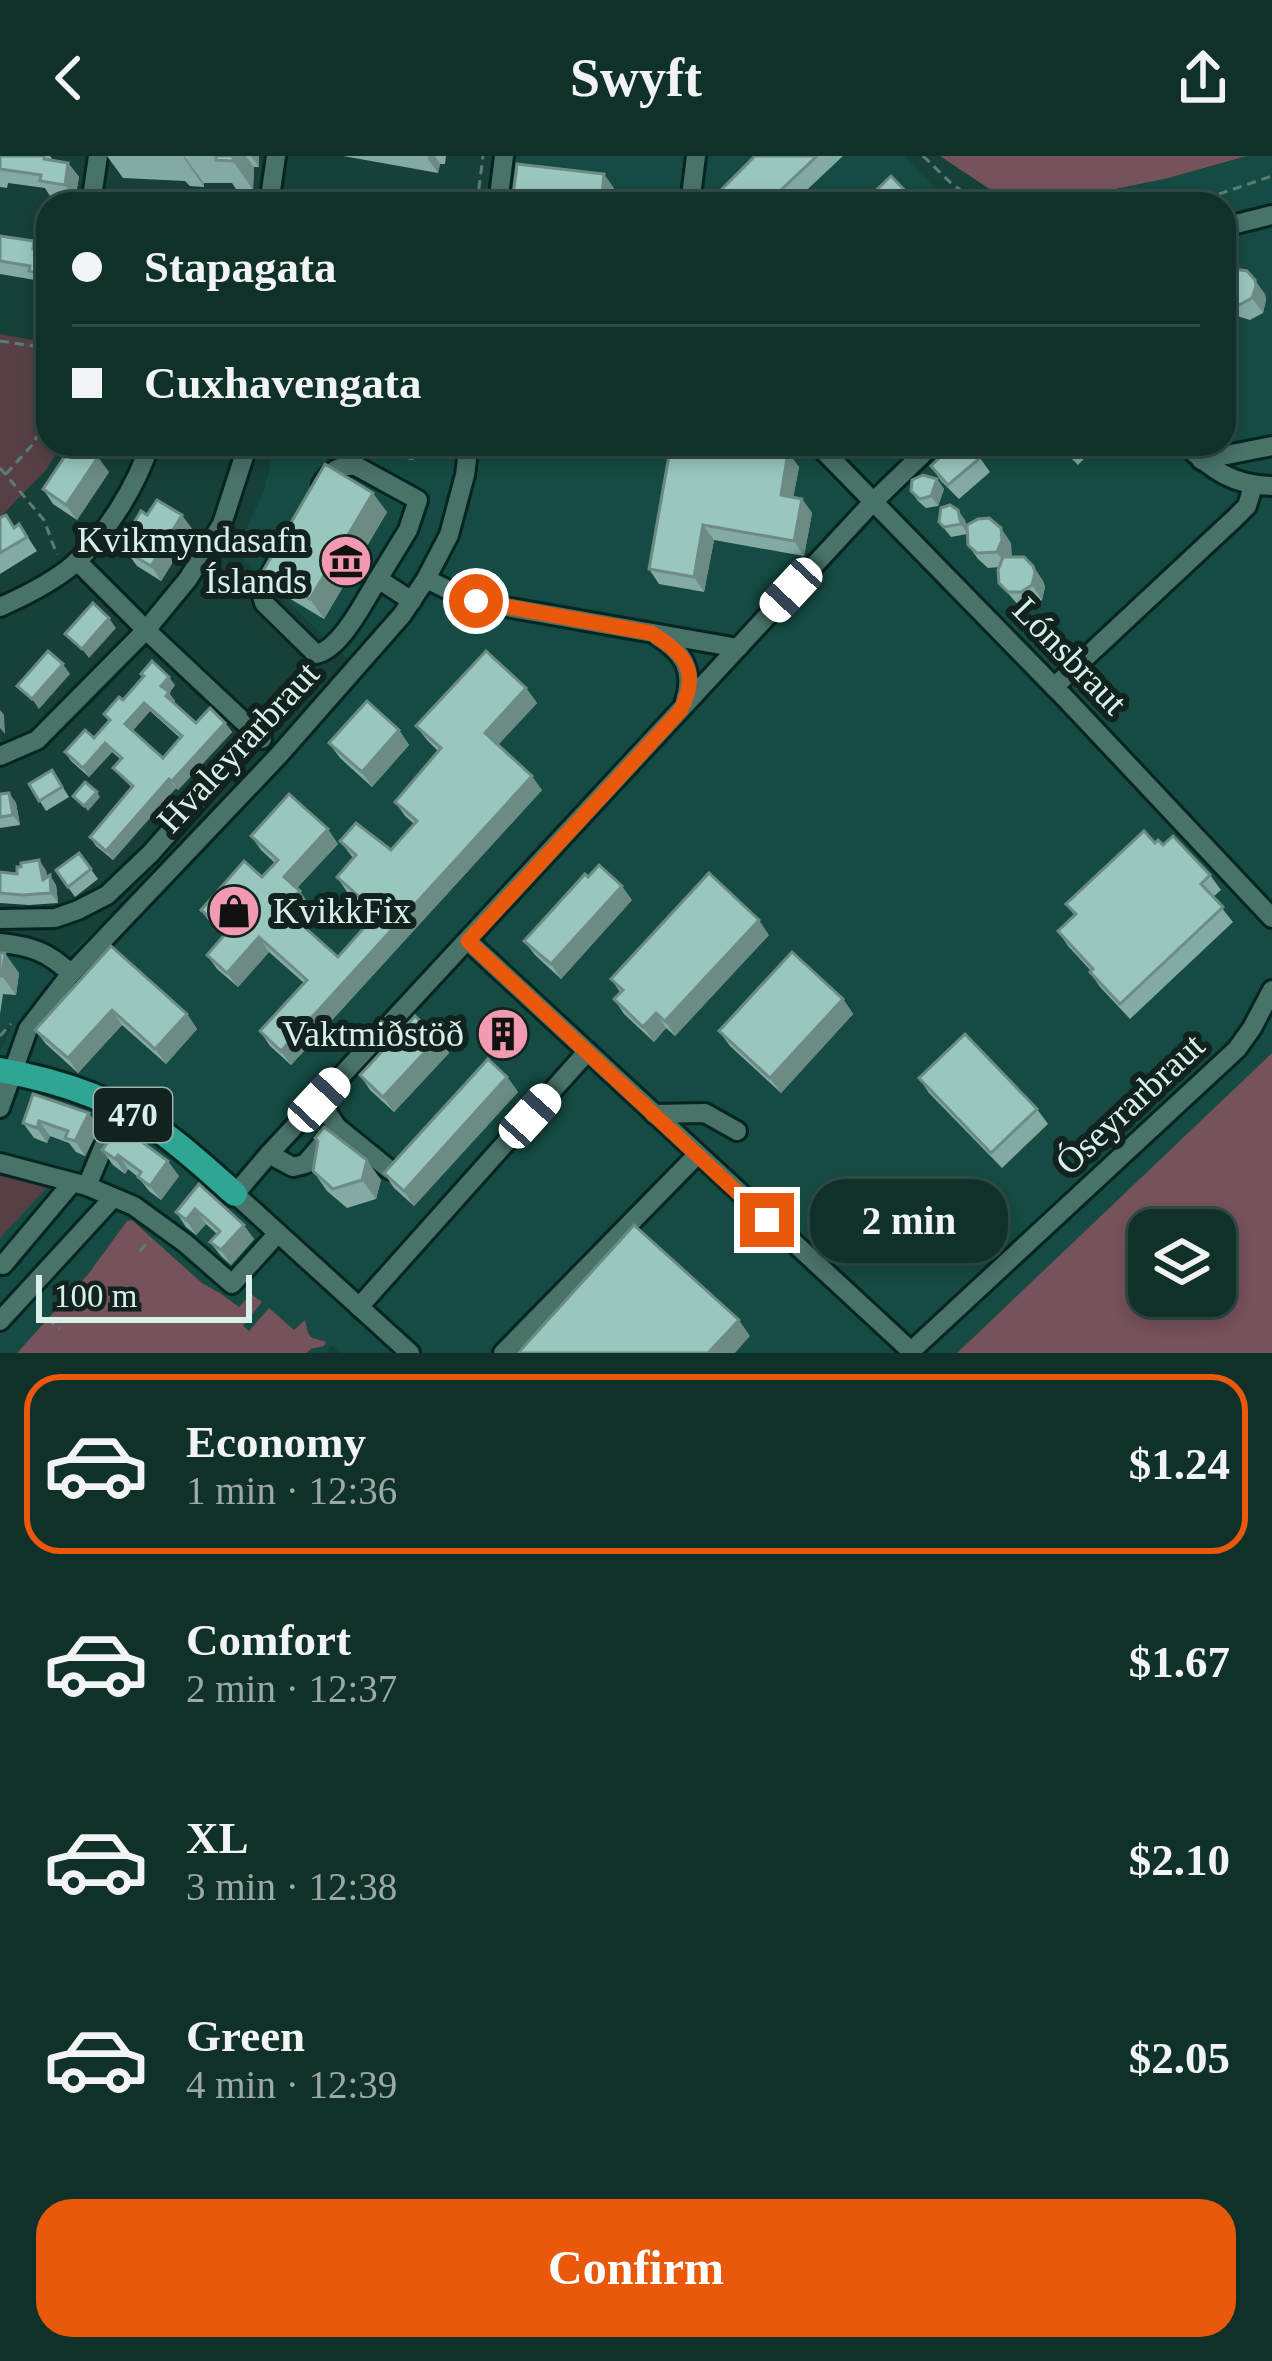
<!DOCTYPE html>
<meta charset="utf-8">
<style>
body{margin:0;font-family:"Times New Roman",serif;background:#193832;color:#f1f3f6;height:100vh;display:flex;flex-direction:column;font-size:45px;white-space:nowrap}
*{box-sizing:border-box;margin:0}
p{font-size:39px;color:#9ca9a8}
.icon{flex:none;width:66px;height:66px;fill:none;stroke:currentColor;stroke-width:2;stroke-linecap:round;stroke-linejoin:round}
.map{position:relative;height:1197px;overflow:hidden}
.sheet{display:flex;flex-direction:column;background:#10302a;flex:1}
.sheet>*{flex:none}
.guide{position:absolute;left:36px;top:36px;width:1200px;height:264px;border-radius:36px;box-shadow:0 6px 18px #0003,0 0 0 3px #304b47;display:grid;align-content:center;height:264px;padding:0 36px;background:#10302a}
.controls{position:absolute;left:1128px;top:1053px;display:grid;gap:24px}
.controls a{display:grid;place-items:center;width:108px;height:108px;border-radius:24px;background:#10302a;box-shadow:0 6px 18px #0003,0 0 0 3px #304b47;font-size:60px}
.scale{position:absolute;left:36px;bottom:30px;width:216px;box-sizing:border-box;padding-left:12px;border:6px solid #d9efe9;border-top:0;font-size:33px;line-height:42px;white-space:nowrap;color:#d9efe9;-webkit-text-stroke:9px #12231f;paint-order:stroke}
.end{position:absolute;width:54px;height:54px;margin:-27px;border:15px solid #ea580c;background:#fff;box-shadow:0 0 0 6px #fff}
.from{border-radius:50%}
.bubble{position:absolute;height:84px;border-radius:36px;background:#10302a;box-shadow:0 6px 18px #0003,0 0 0 3px #304b47;font-size:39px;font-weight:700;line-height:84px;text-align:center}
.car{position:absolute;width:36px;height:72px;margin:-36px -18px;border-radius:15px;box-shadow:0 0 9px 3px #0007;background:linear-gradient(#fff 24%,#345 0 40%,#fff 0 76%,#345 0 86%,#fff 0)}
.guide b{display:flex;align-items:center;gap:42px;height:114px;font-size:45px}
.guide b+b{border-top:3px solid #304b47}
.guide i{width:30px;height:30px;background:#f1f3f6}
ul{padding:21px 0 0;list-style:none}
li{display:flex;align-items:center;gap:36px;height:180px;margin:0 24px 18px;padding:0 12px;border:6px solid transparent;border-radius:36px}
li div{flex:1}
li b{display:block;font-size:45px}
li em{font-style:normal;font-weight:700}
li.current{border-color:#ea580c}
li>.icon{width:108px;height:108px;stroke-width:1.5}
.button{display:flex;gap:24px;margin-top:auto;padding:24px 36px}
.button a{flex:1;height:138px;border-radius:36px;background:#ea580c;color:#fff;font-size:48px;font-weight:700;line-height:138px;text-align:center}
header{display:flex;justify-content:space-between;align-items:center;height:156px;padding:0 36px;background:#10302a;font-size:54px;font-weight:700}
.map>svg:first-child{display:block}
.built{fill:#154b42}
.green{fill:#564046}
.water{fill:#76525b;fill-rule:evenodd}
.lines{fill:none;stroke-linecap:round;stroke-linejoin:round}
.minor-casing{stroke:#052520;stroke-width:24}
.major-casing{stroke:#052520;stroke-width:30}
.path{stroke:#5a7d76;stroke-width:3;stroke-dasharray:9 6;stroke-linecap:butt}
.minor{stroke:#497269;stroke-width:18}
.major{stroke:#2fa693;stroke-width:24}
.wall{fill:#84aba3;fill-rule:evenodd}
.shaded-wall{fill:#6c8b84}
.building{fill:#9ac7bd;stroke:#6c8b84;stroke-width:3;fill-rule:evenodd}
.route{stroke:#ea580c;stroke-width:15}
.labels{text-anchor:middle;dominant-baseline:central;stroke-width:12;stroke-linejoin:round;paint-order:stroke}
.shield{fill:#12231f;stroke:#9db2ac;stroke-width:3}
.shield-label{font-size:33px;font-weight:bold;fill:#d9efe9}
.poi-label{font-size:36px;fill:#d9efe9;stroke:#12231f;text-anchor:end}
.street-label{font-size:36px;fill:#d9efe9;stroke:#12231f}
</style>
<header><svg class="icon" aria-label="back" viewBox="0 0 24 24"><path d="M15 5l-7 7 7 7"/></svg>Swyft<svg class="icon" aria-label="share" viewBox="0 0 24 24"><path d="M12 15V3M7 8l5-5 5 5M5 13v7h14v-7"/></svg></header>
<div class="map">
<svg width="1272" height="1197" viewBox="0 0 1272 1197">
<rect width="100%" height="100%" fill="#164038"/>
<g class="built">
<path d="M500,0H904L951,48H492Z"/>
<path d="M1247,0H1272V897L957,1197H341L332,1189L326,1197H307L311,1193L323,1190L322,1184L313,1185L309,1181L304,1165L295,1175L249,1176L243,1170L262,1146L239,1152L220,1137L202,1127L137,1067L127,1066L89,1117L17,1197H0V895L14,865L0,879V784L69,798L175,701L352,507L235,396L264,335L275,288H1224V48H1095L1093,39L1212,11Z"/>
</g>
<g class="green">
<path d="M0,178L48,187V288H62L46,314L0,361Z"/>
<path d="M0,1012L49,1029L0,1082Z"/>
</g>
<g class="water">
<path d="M940,0H1247L1168,22L1045,48L1020,44L994,36Z"/>
<path d="M1272,897V1197H957ZM1215,1074V1140H1149V1074Z"/>
<path d="M132,1064L202,1127L220,1137L239,1151L251,1138L262,1146L243,1170L249,1175L269,1152L294,1174L305,1164C310,1186 308,1179 326,1186L324,1190L311,1193L307,1197H17L89,1117L127,1065Z"/>
</g>
<g class="lines">
<g class="minor-casing">
<g id="minor">
<path d="M91,48L98,0"/>
<path d="M269,48L276,0"/>
<path d="M498,48L504,0"/>
<path d="M690,48L696,0"/>
<path d="M1224,71L1272,59"/>
<path d="M817,288L1067,544L1272,762"/>
<path d="M1185,288C1211,314 1235,330 1272,330"/>
<path d="M1201,304L1272,290"/>
<path d="M322,328C330,315 340,308 356,310L418,344L408,374L378,423L412,445"/>
<path d="M278,404L261,436L264,447L316,498C341,493 365,444 378,423"/>
<path d="M77,405L146,474L262,583"/>
<path d="M426,423L459,439L489,448L738,492"/>
<path d="M0,451C25,440 53,426 74,408C106,379 137,329 150,288"/>
<path d="M657,480C683,496 695,514 685,545"/>
<path d="M1054,531L1235,362L1247,350L1253,330"/>
<path d="M0,600L37,584L146,474L188,423L222,368L248,288"/>
<path d="M0,763L55,762L78,754L107,739L150,698L257,578"/>
<path d="M468,785L911,1195"/>
<path d="M0,787C31,790 49,796 71,818"/>
<path d="M0,952L28,873L69,820L279,599L402,459L426,423L449,379L465,319L469,288"/>
<path d="M654,958L705,957L737,975"/>
<path d="M337,971L390,1014"/>
<path d="M269,998L293,1011L305,1008L337,971L319,944"/>
<path d="M0,1007L87,1030L134,1050L185,1087L232,1128L278,1077"/>
<path d="M87,1030L105,987"/>
<path d="M3,1109L72,1027"/>
<path d="M359,1151L587,896"/>
<path d="M0,1165L113,1042"/>
<path d="M410,1197L235,1038L269,998L872,347L933,288"/>
<path d="M503,1197L697,999"/>
<path d="M909,1197L1237,893L1252,872L1272,834"/>
</g>
</g>
<g class="major-casing">
<path id="major" d="M0,914C56,924 117,944 164,978C189,996 212,1018 235,1038"/>
</g>
<g class="path">
<path d="M923,0L952,28L980,48"/>
<path d="M477,48L483,0"/>
<path d="M1175,48L1222,37L1272,20"/>
<path d="M0,185L48,192"/>
<path d="M0,312L44,364L57,399"/>
<path d="M6,318L34,287L48,255"/>
<path d="M0,880L11,868"/>
<path d="M140,1095L151,1083"/>
<path d="M47,1163L60,1173"/>
</g>
<use href="#minor" class="minor"/>
<use href="#major" class="major"/>
</g>
<g class="wall">
<path d="M0,0H50L53,4L68,7L79,21L75,43L50,40L45,32L8,27L7,32L0,31Z"/>
<path d="M107,0H259V11H254L253,34L236,33L232,27H204V31L190,30L185,25L123,22Z"/>
<path d="M343,0H446L445,8H440L438,17Z"/>
<path d="M755,0H843L792,48H710Z"/>
<path d="M0,80L48,96V132L40,130L35,124L0,118Z"/>
<path d="M1265,138L1266,144L1263,157L1250,164L1237,160L1224,141Z"/>
<path d="M178,288H217L215,303L186,299Z"/>
<path d="M385,288H416L413,304L394,301Z"/>
<path d="M1057,288H1098L1078,309Z"/>
<path d="M785,294L799,311L793,341L802,343L812,357L804,400L714,384L704,436L659,428L649,413Z"/>
<path d="M980,302L990,316L959,343L941,325L931,310Z"/>
<path d="M109,316L77,364L53,348L43,333Z"/>
<path d="M937,323L944,333L938,350L926,352L918,345L911,335Z"/>
<path d="M387,356L324,463L277,435L263,415Z"/>
<path d="M147,359L193,374L161,425L137,410L126,395L133,384L128,377Z"/>
<path d="M0,362L14,371L19,368L37,395L0,418Z"/>
<path d="M965,364L967,374L1011,387V401L1033,410L1043,425L1045,431L1042,444L1032,451L1019,450L999,427V411L988,412L978,403L968,389L967,378L951,381L939,366Z"/>
<path d="M175,529L169,537L175,545L174,547L196,567H225L232,576L178,634L176,632L113,704L96,690L90,681L132,632L113,612L120,603L112,596L89,621L71,605L65,596L94,582L109,565L104,558L123,544ZM150,555L180,582L163,602L132,575Z"/>
<path d="M526,532L537,547L498,589L542,634L291,909L270,890L260,875L304,827L269,796L238,831L217,813L207,799L224,780L211,768L201,754L262,721L275,707L261,694L251,680L338,688L297,732L310,750L297,764L338,801L370,765L366,760L369,756L347,736L337,721L353,702L340,685L391,694L414,668L405,660L395,646L438,595L427,584L416,570Z"/>
<path d="M399,574L409,589L372,631L340,602L329,587Z"/>
<path d="M52,614L69,641L46,655L29,628Z"/>
<path d="M9,637L16,647L20,669L0,672V638Z"/>
<path d="M1155,687L1163,689L1210,719L1221,734L1213,741L1233,766L1130,863L1100,831L1090,816L1091,815L1068,790L1058,775L1075,760L1066,748Z"/>
<path d="M79,697L98,723L75,741L56,714Z"/>
<path d="M46,714L47,721L56,729L58,747L29,749L0,747V716L17,718Z"/>
<path d="M632,744L561,823L535,799L524,785Z"/>
<path d="M769,779L675,880L666,872L654,886L624,858L614,843L620,836L611,823Z"/>
<path d="M111,790L187,858L197,873L166,908L122,869L78,917L46,888L35,874Z"/>
<path d="M0,797L19,817L16,839L3,838L0,858Z"/>
<path d="M843,843L853,858L781,937L730,890L719,875Z"/>
<path d="M438,882L449,897L394,956L370,934L360,919Z"/>
<path d="M507,921L518,936L414,1050L394,1032L384,1017Z"/>
<path d="M919,922L1037,953L1048,968L1002,1012L929,937Z"/>
<path d="M33,938L99,972L85,1000L76,996L69,987L50,980L47,987L34,982L23,967Z"/>
<path d="M315,982L381,1024L376,1043L347,1052L327,1035L313,1015L318,986Z"/>
<path d="M102,994L179,1020L161,1044L149,1035L138,1021L128,1013L125,1018L113,1009Z"/>
<path d="M199,1028L254,1083L231,1109L221,1100L210,1086L217,1078L206,1068L196,1079L186,1071L176,1056Z"/>
</g>
<g class="shaded-wall">
<path d="M184,0L204,27V31L184,2Z"/>
<path d="M233,0H246L254,11L253,34L233,5Z"/>
<path d="M251,0H259V11Z"/>
<path d="M428,0H435L440,8L438,17L428,3Z"/>
<path d="M68,7L79,21L75,43L65,29Z"/>
<path d="M604,18L614,32L613,48H601Z"/>
<path d="M1255,124L1265,138L1266,144L1263,157L1252,142Z"/>
<path d="M204,288H217L215,303Z"/>
<path d="M402,288H416L413,304Z"/>
<path d="M774,288H781L785,294L783,308L773,293Z"/>
<path d="M788,296L799,311L791,354L781,339Z"/>
<path d="M98,301L109,316L77,364L66,349Z"/>
<path d="M937,323L944,333L938,350L931,340Z"/>
<path d="M373,337L387,356L324,463L310,443Z"/>
<path d="M802,343L812,357L804,400L794,385Z"/>
<path d="M958,354L965,364L968,378L961,368Z"/>
<path d="M182,359L193,374L161,425L151,410Z"/>
<path d="M703,369L714,384L704,436L694,421Z"/>
<path d="M1001,372L1011,387L1012,399L1007,411L997,396Z"/>
<path d="M1033,410L1043,425L1045,431L1042,444L1032,429Z"/>
<path d="M109,462L116,472L89,502L82,493Z"/>
<path d="M63,508L70,518L39,553L32,543Z"/>
<path d="M169,521L175,529L169,537L175,545L172,549L161,530Z"/>
<path d="M526,532L537,547L496,591L485,577Z"/>
<path d="M144,547L150,555L131,577L125,568Z"/>
<path d="M0,554L4,559L5,578L0,572Z"/>
<path d="M225,567L232,576L178,634L172,625Z"/>
<path d="M399,574L409,589L372,631L362,616Z"/>
<path d="M105,587L112,596L89,621L83,612Z"/>
<path d="M532,620L542,634L291,909L281,895Z"/>
<path d="M169,623L176,632L113,704L106,695Z"/>
<path d="M97,636L100,641L88,655L84,650Z"/>
<path d="M9,637L16,647L20,669L13,659Z"/>
<path d="M328,673L338,688L294,735L284,721Z"/>
<path d="M39,704L46,714L50,734L43,724Z"/>
<path d="M50,719L56,729L58,747L51,737Z"/>
<path d="M622,730L632,744L561,823L551,808Z"/>
<path d="M300,735L310,750L295,767L284,753Z"/>
<path d="M759,764L769,779L675,880L665,865Z"/>
<path d="M259,781L269,796L238,831L227,817Z"/>
<path d="M5,797L19,817L16,839L2,820Z"/>
<path d="M843,843L853,858L781,937L770,922Z"/>
<path d="M112,854L122,869L78,917L68,902Z"/>
<path d="M656,857L666,872L654,886L643,871Z"/>
<path d="M187,858L197,873L166,908L155,893Z"/>
<path d="M511,875L514,880L506,889L502,884Z"/>
<path d="M438,882L449,897L394,956L383,941Z"/>
<path d="M507,921L518,936L414,1050L404,1035Z"/>
<path d="M89,957L99,972L85,1000L75,985Z"/>
<path d="M39,965L50,980L47,987L37,972Z"/>
<path d="M118,999L128,1013L125,1018L115,1003Z"/>
<path d="M367,1004L381,1024L376,1043L362,1024Z"/>
<path d="M168,1005L179,1020L161,1044L150,1030Z"/>
<path d="M195,1053L206,1068L196,1079L186,1064Z"/>
<path d="M244,1069L254,1083L231,1109L221,1094Z"/>
<path d="M739,1164L750,1180L735,1197H708Z"/>
</g>
<g class="building">
<path d="M0,0H44V3L68,7L65,29L40,25L41,19L0,13Z"/>
<path d="M216,0H233V5L216,4Z"/>
<path d="M755,0H817L766,48H710L711,44Z"/>
<path d="M517,8L604,18L601,48H512Z"/>
<path d="M891,20L918,48H862Z"/>
<path d="M292,43L317,48H291Z"/>
<path d="M0,80L34,85L33,93L48,96V118L29,115L30,110L0,105Z"/>
<path d="M1234,113L1247,115L1255,124L1256,130L1252,142L1239,149L1227,145L1224,141V121Z"/>
<path d="M73,288H79L98,301L66,349L43,333Z"/>
<path d="M671,288H774L773,293L788,296L781,339L802,343L794,385L703,369L694,421L649,413Z"/>
<path d="M954,288H967L980,302L948,329L931,310Z"/>
<path d="M325,308L373,337L310,443L263,415Z"/>
<path d="M923,319L937,323L931,340L920,343L911,335L912,324Z"/>
<path d="M157,344L182,359L151,410L126,395L135,381L128,377L141,355L147,359Z"/>
<path d="M950,349L958,354L961,368L944,371L939,366L941,352Z"/>
<path d="M6,359L14,372L19,368L27,381L0,397V362Z"/>
<path d="M989,362L1001,372L1002,384L997,396L977,397L968,389L967,369L978,363Z"/>
<path d="M1003,401H1024L1033,410L1035,416L1032,429L1021,436H1008L999,427L998,414Z"/>
<path d="M93,447L109,462L82,493L65,478Z"/>
<path d="M48,495L63,508L32,543L17,530Z"/>
<path d="M486,495L526,532L485,577L532,620L281,895L260,875L307,824L259,781L227,817L207,799L227,776L201,754L244,705L262,721L278,704L251,680L289,638L328,673L284,721L300,735L284,753L338,801L371,764L366,760L372,752L337,721L356,699L340,685L356,667L391,694L417,665L395,646L441,592L416,570Z"/>
<path d="M152,505L169,521L161,530L169,536L166,540L196,567L210,552L225,567L172,625L169,623L106,695L90,681L133,630L113,612L122,602L105,587L83,612L65,596L85,574L94,582L110,564L104,558L119,541L123,544L144,520L141,518ZM144,547L182,580L163,602L125,568Z"/>
<path d="M367,545L399,574L362,616L329,587Z"/>
<path d="M52,614L62,631L39,645L29,628Z"/>
<path d="M85,626L97,636L84,650L73,640Z"/>
<path d="M9,637L13,659L0,661V638Z"/>
<path d="M1144,675L1155,687L1158,684L1163,689L1173,680L1210,719L1201,728L1223,751L1120,848L1090,816L1093,813L1058,775L1076,758L1066,748Z"/>
<path d="M79,697L91,713L68,731L56,714Z"/>
<path d="M39,704L43,724L50,719L51,737L22,739L0,737V716L17,718V711H21V707Z"/>
<path d="M599,709L622,730L551,808L524,785L585,718L588,721Z"/>
<path d="M709,717L759,764L665,865L656,857L643,871L614,843L623,834L611,823Z"/>
<path d="M111,790L187,858L155,893L112,854L68,902L35,874Z"/>
<path d="M792,796L843,843L770,922L719,875Z"/>
<path d="M0,797H5L2,820L0,819Z"/>
<path d="M415,860L438,882L383,941L360,919Z"/>
<path d="M497,862L511,875L502,884L488,872Z"/>
<path d="M965,878L1037,953L991,997L919,922Z"/>
<path d="M488,903L507,921L404,1035L384,1017Z"/>
<path d="M33,938L89,957L75,985L65,982L68,975L39,965L37,972L23,967Z"/>
<path d="M120,970L168,1005L150,1030L138,1021L141,1016L118,999L115,1003L102,994Z"/>
<path d="M324,971L367,1004L362,1024L333,1033L313,1015L318,985L315,982Z"/>
<path d="M199,1028L244,1069L221,1094L210,1086L220,1075L195,1053L186,1064L176,1056Z"/>
<path d="M634,1069L739,1164L708,1197H518Z"/>
</g>
<g class="lines">
<path class="route" d="M476,445L651,477C685,497 701,516 680,555L468,785L767,1064"/>
</g>
<defs>
<g id="museum-disc" transform="scale(2.7)"><circle r="9.5" fill="#f19ab2" stroke="#12231f"/><path d="M0-6L6-3V-2H-6V-3ZM-5-1h2V3h-2ZM-1-1h2V3h-2ZM3-1h2V3H3ZM-6 4H6V6H-6Z" fill="#111"/></g>
<g id="shop-disc" transform="scale(2.7)"><circle r="9.5" fill="#f19ab2" stroke="#12231f"/><path d="M-5-2.5h2.3a2.7 3.5 0 0 1 5.4 0H5L5.5 6h-11ZM-1.5-2.5h3a1.5 2.3 0 0 0-3 0Z" fill="#111"/></g>
<g id="building-disc" transform="scale(2.7)"><circle r="9.5" fill="#f19ab2" stroke="#12231f"/><path d="M-4-6H4V6H1V3H-1V6H-4ZM-2.5-4.3h1.7v1.8h-1.7ZM.8-4.3h1.7v1.8H.8ZM-2.5-1h1.7V.8h-1.7ZM.8-1h1.7V.8H.8Z" fill="#111"/></g>
</defs>
<g fill-rule="evenodd">
<use href="#museum-disc" x="346" y="405"/>
<use href="#shop-disc" x="234" y="755"/>
<use href="#building-disc" x="503" y="878"/>
</g>
<g class="labels">
<rect class="shield" x="94" y="932" width="78" height="54" rx="9"/>
<g class="shield-label">
<text x="133" y="959">470</text>
</g>
<g class="poi-label">
<text x="307" y="384">Kvikmyndasafn<tspan x="307" dy="41">Íslands</tspan></text>
<text x="273" y="755" text-anchor="start">KvikkFix</text>
<text x="464" y="878">Vaktmiðstöð</text>
</g>
<g class="street-label">
<text transform="translate(1070 500) rotate(46)">Lónsbraut</text>
<text transform="translate(238 591) rotate(-47)">Hvaleyrarbraut</text>
<text transform="translate(1130 948) rotate(-43)">Óseyrarbraut</text>
</g>
</g>
</svg>
<div class="controls">
<a><svg class="icon" aria-label="layers" viewBox="0 0 24 24"><path d="M12 4l9 5-9 5-9-5zM3 14l9 5 9-5"/></svg></a>
</div>
<div class="scale">100 m</div>
<i class="end from" style="left:476px;top:445px"></i>
<i class="end" style="left:767px;top:1064px"></i>
<div class="bubble" style="left:810px;top:1023px;width:198px">2 min</div>
<i class="car" style="left:791px;top:434px;rotate:223deg"></i>
<i class="car" style="left:319px;top:944px;rotate:43deg"></i>
<i class="car" style="left:530px;top:960px;rotate:42deg"></i>
<div class="guide">
<b><i class="from"></i>Stapagata</b>
<b><i></i>Cuxhavengata</b>
</div>
</div>
<section class="sheet">
<ul>
<li class="current"><svg class="icon" aria-label="car" viewBox="0 0 24 24"><path d="M5 17H2v-5l4-1 3-4h7l3 4 3 1v5h-3M9 17h6M6 11h13"/><circle cx="7" cy="17" r="2"/><circle cx="17" cy="17" r="2"/></svg><div><b>Economy</b><p>1 min · 12:36</p></div><em>$1.24</em></li>
<li><svg class="icon" aria-label="car" viewBox="0 0 24 24"><path d="M5 17H2v-5l4-1 3-4h7l3 4 3 1v5h-3M9 17h6M6 11h13"/><circle cx="7" cy="17" r="2"/><circle cx="17" cy="17" r="2"/></svg><div><b>Comfort</b><p>2 min · 12:37</p></div><em>$1.67</em></li>
<li><svg class="icon" aria-label="car" viewBox="0 0 24 24"><path d="M5 17H2v-5l4-1 3-4h7l3 4 3 1v5h-3M9 17h6M6 11h13"/><circle cx="7" cy="17" r="2"/><circle cx="17" cy="17" r="2"/></svg><div><b>XL</b><p>3 min · 12:38</p></div><em>$2.10</em></li>
<li><svg class="icon" aria-label="car" viewBox="0 0 24 24"><path d="M5 17H2v-5l4-1 3-4h7l3 4 3 1v5h-3M9 17h6M6 11h13"/><circle cx="7" cy="17" r="2"/><circle cx="17" cy="17" r="2"/></svg><div><b>Green</b><p>4 min · 12:39</p></div><em>$2.05</em></li>
</ul>
<div class="button"><a>Confirm</a></div>
</section>
